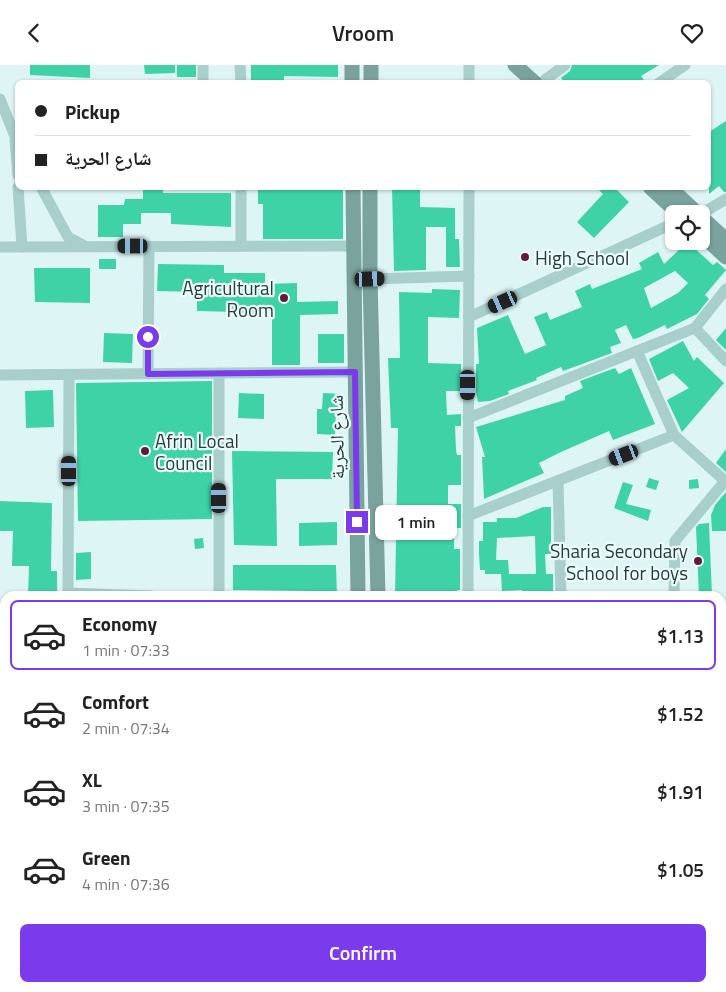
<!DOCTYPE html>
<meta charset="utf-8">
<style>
body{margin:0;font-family:"Titillium Web","Noto Naskh Arabic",sans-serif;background:#f2f2f2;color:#222;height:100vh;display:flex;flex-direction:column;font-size:19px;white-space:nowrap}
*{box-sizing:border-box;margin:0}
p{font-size:16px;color:#767676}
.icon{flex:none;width:28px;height:28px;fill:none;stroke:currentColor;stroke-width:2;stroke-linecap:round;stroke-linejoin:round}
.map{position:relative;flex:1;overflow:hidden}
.drawer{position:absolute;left:0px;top:526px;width:726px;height:401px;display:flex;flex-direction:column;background:#fff;border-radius:15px 15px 0 0;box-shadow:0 1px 4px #0004}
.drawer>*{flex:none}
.hud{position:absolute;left:15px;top:15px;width:696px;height:110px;border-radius:8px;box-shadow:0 1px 4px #0004;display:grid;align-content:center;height:110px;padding:0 20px;background:#fff}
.tools{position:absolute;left:665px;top:140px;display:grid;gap:10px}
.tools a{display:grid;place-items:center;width:45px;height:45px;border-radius:8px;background:#fff;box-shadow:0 1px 4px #0004;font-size:25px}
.end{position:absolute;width:22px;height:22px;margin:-11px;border:6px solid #7c3aed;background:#fff;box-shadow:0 0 0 2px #fff}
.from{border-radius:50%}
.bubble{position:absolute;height:35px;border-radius:8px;background:#fff;box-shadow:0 1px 4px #0004;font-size:16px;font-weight:600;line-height:35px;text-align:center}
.car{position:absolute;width:15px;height:30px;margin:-15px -8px;border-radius:6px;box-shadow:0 0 4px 1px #0007;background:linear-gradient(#222 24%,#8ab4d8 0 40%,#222 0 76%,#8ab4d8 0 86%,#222 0)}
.hud b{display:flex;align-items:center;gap:18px;height:48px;font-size:19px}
.hud b+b{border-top:1px solid #e0e0e0}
.hud i{width:12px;height:12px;background:#222}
ul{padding:9px 0 0;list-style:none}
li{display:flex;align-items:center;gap:15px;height:70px;margin:0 10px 8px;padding:0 10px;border:2px solid transparent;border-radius:8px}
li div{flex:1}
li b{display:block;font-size:19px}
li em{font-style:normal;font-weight:600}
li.on{border-color:#7c3aed}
li>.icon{width:45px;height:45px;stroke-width:1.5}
.action{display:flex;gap:10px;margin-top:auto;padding:10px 20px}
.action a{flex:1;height:58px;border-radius:8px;background:#7c3aed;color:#fff;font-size:20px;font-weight:600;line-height:58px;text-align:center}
header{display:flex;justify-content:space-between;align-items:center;height:65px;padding:0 20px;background:#fff;font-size:22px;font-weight:600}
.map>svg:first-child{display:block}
.green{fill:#9ca4c6}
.building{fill:#3fd2a7;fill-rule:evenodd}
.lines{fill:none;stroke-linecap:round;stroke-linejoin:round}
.street{stroke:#a8cfcc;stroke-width:11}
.secondary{stroke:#79a39c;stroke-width:15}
.route{stroke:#7c3aed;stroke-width:6}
.poi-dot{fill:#62193b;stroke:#ebfcfc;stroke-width:2}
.labels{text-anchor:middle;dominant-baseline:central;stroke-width:4.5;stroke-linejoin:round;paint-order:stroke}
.poi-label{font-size:19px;fill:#293b37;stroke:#ebfcfc;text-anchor:start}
.street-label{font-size:19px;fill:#293b37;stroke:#ebfcfc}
</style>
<header><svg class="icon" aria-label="back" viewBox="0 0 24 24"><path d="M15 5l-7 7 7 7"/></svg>Vroom<svg class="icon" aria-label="heart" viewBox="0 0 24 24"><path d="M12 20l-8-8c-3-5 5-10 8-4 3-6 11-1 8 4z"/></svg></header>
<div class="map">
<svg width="726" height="927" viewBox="0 0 726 927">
<rect width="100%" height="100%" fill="#def5f5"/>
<rect class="green" x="721" y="780" width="5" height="72"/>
<g class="building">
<path d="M30,0H90V13L30,10Z"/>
<path d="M144,0H175V8L145,9Z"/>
<rect x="177" y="0" width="19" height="12"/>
<path d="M251,0H338V12L284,11V18H251Z"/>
<path d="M572,0H659L641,11L646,18H565L561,13L570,6Z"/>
<path d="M726,56V127H724L719,121L709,129V67Z"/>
<path d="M143,122H163V128H231V162L171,159V148H141V159H123V172H98V140H124L125,134H143Z"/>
<path d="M258,122H343V174H263V139H258Z"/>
<path d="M392,122H420V142L455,143V174H459L460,202H446V162H426V205L394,206Z"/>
<path d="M596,122H614L629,137L594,173L577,157L603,129Z"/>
<path d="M693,182L713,200L717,197L726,205L705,230L709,234L697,249L667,264L665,260L638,273L633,274L626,260L615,265L621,278L610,282L612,288L563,306L561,302L536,313L537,315L508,326L509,329L490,336L478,337L476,326V299H479L477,263L508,250L525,289L546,280L534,252L547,247L550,255L582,242L575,226L590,219L592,224L642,204L639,198L658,187L664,199L680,184ZM675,206L688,218L678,228L651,243L644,223Z"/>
<rect x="99" y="194" width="17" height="10"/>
<path d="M158,199L224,200V208H265V219L297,218V237L338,236V249L300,250V300H272V251H237L236,247L197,246V227L157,226Z"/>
<path d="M34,203H90V238L35,237Z"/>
<path d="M432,224L460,225L459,253L428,252V298L461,299V326H446L447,350L461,349V361H455L456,385L457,390H461V420H448V439H461V463H454V484H460V525H457V531H395L398,363H391L388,293H400L399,227L432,228Z"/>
<path d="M726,263V285L716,275Z"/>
<path d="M104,268L133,269L132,298L103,297Z"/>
<rect x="318" y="269" width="26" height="29"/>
<path d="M683,276L694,296L697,292L724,318L682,367L667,335L689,323L673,308L658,316L649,294Z"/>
<path d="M615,303L619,309L631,303L655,359L613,375L609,366L561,387L539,398L544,408L484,434L482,392H485L476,362L565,335V331L583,323L580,316Z"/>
<path d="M212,316V454L78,456L76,318Z"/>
<path d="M53,325L54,362L26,363L25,326Z"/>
<path d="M239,328L264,329V354L238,353Z"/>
<path d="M323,328L341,329V343H336L335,370L317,369V344H322Z"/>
<path d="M726,384V407L716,398Z"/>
<path d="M232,386L333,387L332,414H276L277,481L234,480Z"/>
<path d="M649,413L659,416L656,425L646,422Z"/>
<path d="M698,414L699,423L689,424V415Z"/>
<path d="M623,417L633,420L626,439L651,445L648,456L614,443Z"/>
<path d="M726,427V466H712L711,450L715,440Z"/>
<path d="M0,436L52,438L51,506H57V531H28L29,501H12L13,466H0Z"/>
<path d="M543,442H551V489H545L546,509H553V531H522V525L502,526L501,509H536L535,471L497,473L496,495H508L509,509H485V505H480L479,489V476H483V457H497V453H516Z"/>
<path d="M337,457V480L299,481V458Z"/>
<path d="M709,458L712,531H699L696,462L699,459Z"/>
<path d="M203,473L204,483L195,484L194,474Z"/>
<path d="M91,487V514L76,515V488Z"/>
<path d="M233,500H336L337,531H310V526L233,525Z"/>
</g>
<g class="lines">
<g class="street">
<path d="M240,0L241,18"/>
<path d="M545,15L565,0"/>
<path d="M203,18V0"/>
<path d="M469,18V0"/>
<path d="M659,18L685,0"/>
<path d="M0,34L18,79"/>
<path d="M18,75H15L18,110"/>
<path d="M18,122L22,182"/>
<path d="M41,122L68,172L83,180"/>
<path d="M701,149L726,134"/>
<path d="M241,180V122"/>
<path d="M0,182L353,181"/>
<path d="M370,214L469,211"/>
<path d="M469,252L674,158"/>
<path d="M695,263L726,296"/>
<path d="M637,286L674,370L726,417"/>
<path d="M219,308V531"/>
<path d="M148,309L149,181"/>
<path d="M0,310L355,307"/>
<path d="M69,310L68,528L152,531"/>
<path d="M468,353L695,263L726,224"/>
<path d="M558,416L561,531"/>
<path d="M468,451L674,370"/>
<path d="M468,531L469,122"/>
<path d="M674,531L675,476L725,416"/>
<path d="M721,576H726"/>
<path d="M0,667H5"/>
<path d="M721,689L726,695"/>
<path d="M0,818H5"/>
<path d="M172,922V927"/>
<path d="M422,927H543"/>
</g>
<g class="secondary">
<path d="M352,0V18"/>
<path d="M515,0L535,18"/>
<path d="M371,18V0"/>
<path d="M353,122L358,531"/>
<path d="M370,122V214L378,531"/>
<path d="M650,122L679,149"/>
<path d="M669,122L698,149"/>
<path d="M701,152L726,175"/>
<path d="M701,169L726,192"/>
<path d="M382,922V927"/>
<path d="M358,927V922"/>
</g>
</g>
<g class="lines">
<path class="route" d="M148,272V309L355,307L357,457"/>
</g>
<g class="poi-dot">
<circle cx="525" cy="192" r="5"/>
<circle cx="284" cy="233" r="5"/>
<circle cx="145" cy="386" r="5"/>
<circle cx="698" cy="496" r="5"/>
</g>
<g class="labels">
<g class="poi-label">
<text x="535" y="192">High School</text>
<text x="274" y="222" text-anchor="end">Agricultural<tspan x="274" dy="22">Room</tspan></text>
<text x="155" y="375">Afrin Local<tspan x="155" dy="22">Council</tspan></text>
<text x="688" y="485" text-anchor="end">Sharia Secondary<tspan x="688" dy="22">School for boys</tspan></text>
</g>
<g class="street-label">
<text transform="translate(336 372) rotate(-91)">شارع الحرية</text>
</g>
</g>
</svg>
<div class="tools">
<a><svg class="icon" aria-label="locate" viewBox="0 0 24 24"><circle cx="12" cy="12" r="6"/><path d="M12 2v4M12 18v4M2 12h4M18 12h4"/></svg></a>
</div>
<i class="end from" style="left:148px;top:272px"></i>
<i class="end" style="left:357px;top:457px"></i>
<div class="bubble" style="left:375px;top:440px;width:82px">1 min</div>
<i class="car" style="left:133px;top:181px;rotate:270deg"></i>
<i class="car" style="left:370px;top:214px;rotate:88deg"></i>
<i class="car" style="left:503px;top:237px;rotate:246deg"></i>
<i class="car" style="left:468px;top:320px;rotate:180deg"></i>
<i class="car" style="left:624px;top:390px;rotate:249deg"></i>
<i class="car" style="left:69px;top:406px;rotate:0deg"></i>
<i class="car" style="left:219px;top:433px;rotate:0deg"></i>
<div class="hud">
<b><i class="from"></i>Pickup</b>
<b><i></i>شارع الحرية</b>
</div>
<section class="drawer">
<ul>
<li class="on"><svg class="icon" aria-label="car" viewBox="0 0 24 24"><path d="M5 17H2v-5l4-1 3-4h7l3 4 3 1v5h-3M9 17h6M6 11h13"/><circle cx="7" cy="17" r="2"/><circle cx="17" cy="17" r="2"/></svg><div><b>Economy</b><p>1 min · 07:33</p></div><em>$1.13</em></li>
<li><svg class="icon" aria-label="car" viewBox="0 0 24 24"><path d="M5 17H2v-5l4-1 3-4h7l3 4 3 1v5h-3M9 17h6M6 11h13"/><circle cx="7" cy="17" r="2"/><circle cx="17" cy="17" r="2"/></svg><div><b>Comfort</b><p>2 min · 07:34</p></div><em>$1.52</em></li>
<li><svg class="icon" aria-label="car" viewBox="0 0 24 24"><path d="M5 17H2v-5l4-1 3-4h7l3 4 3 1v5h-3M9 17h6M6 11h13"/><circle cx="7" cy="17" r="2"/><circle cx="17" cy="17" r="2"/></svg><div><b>XL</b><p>3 min · 07:35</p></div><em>$1.91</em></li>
<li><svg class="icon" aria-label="car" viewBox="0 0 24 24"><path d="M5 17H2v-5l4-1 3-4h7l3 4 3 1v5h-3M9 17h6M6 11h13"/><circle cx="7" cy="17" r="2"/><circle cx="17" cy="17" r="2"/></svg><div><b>Green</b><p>4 min · 07:36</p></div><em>$1.05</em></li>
</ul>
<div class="action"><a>Confirm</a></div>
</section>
</div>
